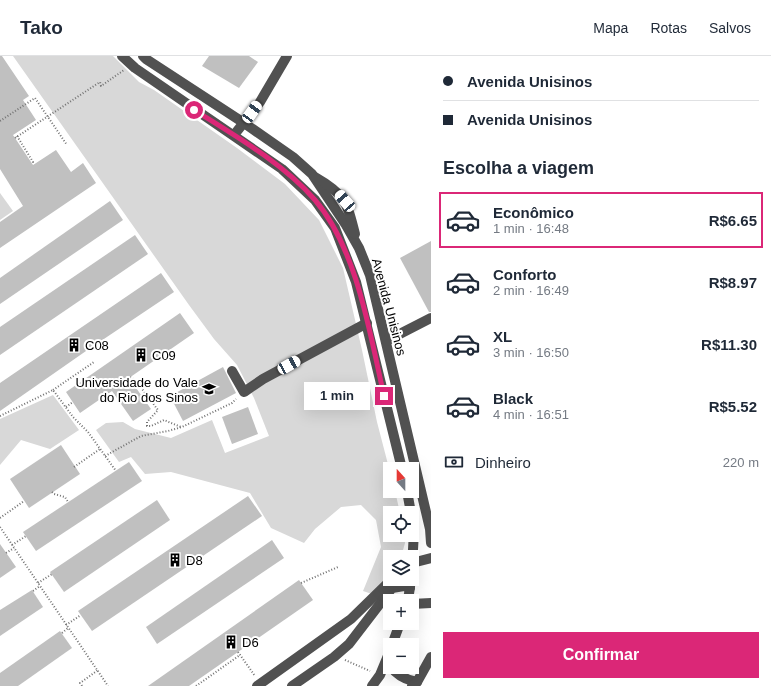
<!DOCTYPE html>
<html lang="pt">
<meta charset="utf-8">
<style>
body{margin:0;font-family:Helvetica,sans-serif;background:#f6f6f7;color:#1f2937;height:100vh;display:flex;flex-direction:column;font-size:15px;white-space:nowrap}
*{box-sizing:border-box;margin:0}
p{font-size:13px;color:#747a83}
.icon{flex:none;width:22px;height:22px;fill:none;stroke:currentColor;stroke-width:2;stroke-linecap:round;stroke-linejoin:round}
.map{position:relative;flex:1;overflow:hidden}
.drawer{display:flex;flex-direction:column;background:#fff;width:340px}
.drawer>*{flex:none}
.hud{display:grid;align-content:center;height:88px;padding:0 12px;background:#fff}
.needle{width:26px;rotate:339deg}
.controls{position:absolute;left:383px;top:406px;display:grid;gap:8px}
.controls a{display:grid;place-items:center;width:36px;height:36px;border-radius:0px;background:#fff;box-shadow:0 4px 16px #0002;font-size:20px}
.end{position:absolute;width:18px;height:18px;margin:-9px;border:5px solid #db2777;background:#fff;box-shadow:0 0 0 2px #fff}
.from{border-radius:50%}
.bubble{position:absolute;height:28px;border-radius:0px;background:#fff;box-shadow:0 4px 16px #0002;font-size:13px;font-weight:700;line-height:28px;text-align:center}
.car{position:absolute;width:12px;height:24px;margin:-12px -6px;border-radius:5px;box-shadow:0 0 3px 1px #0007;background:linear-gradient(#fff 24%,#345 0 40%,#fff 0 76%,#345 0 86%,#fff 0)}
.hud b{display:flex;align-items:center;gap:14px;height:38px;font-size:15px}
.hud b+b{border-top:1px solid #e0e1e3}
.hud i{width:10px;height:10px;background:#1f2937}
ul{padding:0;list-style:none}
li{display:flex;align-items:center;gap:12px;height:56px;margin:0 8px 6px;padding:0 4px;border:2px solid transparent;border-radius:0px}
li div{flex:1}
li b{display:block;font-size:15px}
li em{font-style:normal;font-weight:700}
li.on{border-color:#db2777}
li>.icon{width:36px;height:36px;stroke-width:1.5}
h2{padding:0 12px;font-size:18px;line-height:48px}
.pay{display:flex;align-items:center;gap:10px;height:44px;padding:0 12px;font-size:15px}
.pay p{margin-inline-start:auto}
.button{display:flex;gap:8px;margin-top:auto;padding:8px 12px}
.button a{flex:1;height:46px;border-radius:0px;background:#db2777;color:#fff;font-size:16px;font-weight:700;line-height:46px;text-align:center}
header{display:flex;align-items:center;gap:24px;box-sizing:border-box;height:56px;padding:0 20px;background:#fff;border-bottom:1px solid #e0e1e3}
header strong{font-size:19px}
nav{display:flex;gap:22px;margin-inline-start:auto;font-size:14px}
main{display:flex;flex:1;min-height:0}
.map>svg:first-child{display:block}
.green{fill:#d8d8d8}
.building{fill:#c0c0c0}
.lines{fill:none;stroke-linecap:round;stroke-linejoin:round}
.path{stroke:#737373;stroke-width:2;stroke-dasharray:1 2;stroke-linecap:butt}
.minor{stroke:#515151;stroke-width:10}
.route{stroke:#db2777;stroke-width:5}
.labels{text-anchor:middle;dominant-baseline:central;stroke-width:4;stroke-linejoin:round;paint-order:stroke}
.street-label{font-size:13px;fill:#000;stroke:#fff}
.poi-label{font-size:13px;fill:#000;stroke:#fff;text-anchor:start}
</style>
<header>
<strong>Tako</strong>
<nav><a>Mapa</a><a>Rotas</a><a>Salvos</a></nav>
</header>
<main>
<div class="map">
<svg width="431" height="630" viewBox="0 0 431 630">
<rect width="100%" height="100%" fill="#fff"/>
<g class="green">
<path d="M13,0H113L139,26L154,34L237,92L285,128L319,164L343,212L362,294L377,366L390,416V435H395L400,457H390V479H404L405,487L401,501H390V519L372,538L363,535L381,491L376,464L361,449L341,451L315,473L304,487L271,472L250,437L171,416L145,418L131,401L119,406L96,374L106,367L123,366L135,373L171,382L212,364L225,397L269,380L254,342L237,309L214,283L189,249Z"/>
<path d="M0,137L13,155L0,164Z"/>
<path d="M53,339L79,374L50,393L21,384L0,409V363Z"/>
</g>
<g class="building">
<path d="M0,0H2L29,40L23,44L36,64L13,79L33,109L56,94L71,116L83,107L96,127L0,192V166L23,150L0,113Z"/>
<path d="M209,0H249L258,6L239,32L202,10Z"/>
<path d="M110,145L123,164L0,248V222Z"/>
<path d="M135,179L148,198L0,299V271Z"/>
<path d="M431,185V256H429L400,202Z"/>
<path d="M161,217L174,236L86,295L0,355V327Z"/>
<path d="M180,257L194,277L129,322L151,353L133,365L112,335L80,357L66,336Z"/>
<path d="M223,311L236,337L183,365L170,340Z"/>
<path d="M248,351L258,378L232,388L222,361Z"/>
<path d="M61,389L80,418L29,452L10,423Z"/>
<path d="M129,406L142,425L36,495L23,476Z"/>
<path d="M248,440L262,460L92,575L78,555Z"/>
<path d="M157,444L170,464L64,536L50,516Z"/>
<path d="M272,484L284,502L157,588L146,571Z"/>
<path d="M0,488L16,511L0,522Z"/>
<path d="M299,524L313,544L189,630H148Z"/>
<path d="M32,534L43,551L0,580V554Z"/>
<path d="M60,575L72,592L18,630H0V617Z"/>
</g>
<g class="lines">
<g class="path">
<path d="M0,65L35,42L67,89"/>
<path d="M17,80L33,106H32"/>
<path d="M15,82L100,26L101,30L124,14"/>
<path d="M130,321L136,325L158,354L147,366V370H151L164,364L181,371"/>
<path d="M53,334L94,306"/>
<path d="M66,351L73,346"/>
<path d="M0,360L53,334L73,361L88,376L116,415"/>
<path d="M105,400L141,380L168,375L182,371L232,347L236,343"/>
<path d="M74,411L100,393"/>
<path d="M52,436L54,438L65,441L68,446"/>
<path d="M0,462L24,445"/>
<path d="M0,471L108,630"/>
<path d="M12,489L26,480"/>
<path d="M6,497L14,492"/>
<path d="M38,527L52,518"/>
<path d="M301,527L338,511"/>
<path d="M33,535L40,530"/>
<path d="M66,569L81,559"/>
<path d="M62,577L68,572"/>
<path d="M238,596L255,620"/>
<path d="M345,604L370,615"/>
<path d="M82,630L80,627L98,614"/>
<path d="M196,630L240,599"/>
</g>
<g class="minor">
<path d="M122,0L135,12L282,113L315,144L335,172L356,226L402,413"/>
<path d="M143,0L146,3L244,67L293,101L312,118L346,169L359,192L370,219L430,473L431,487"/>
<path d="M234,79L260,46L287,0"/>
<path d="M315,121C345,138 347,146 355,178"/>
<path d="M386,285L431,262"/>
<path d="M232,315L244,336L263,323L367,267"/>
<path d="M407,435L411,457"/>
<path d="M412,465L414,475L412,512"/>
<path d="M412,507L431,502"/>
<path d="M408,545L411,523"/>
<path d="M412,548L431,547"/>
<path d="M392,589L400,567"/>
<path d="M391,611C397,619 406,624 417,626"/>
<path d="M257,630L351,563L392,523"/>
<path d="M292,630L334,601L349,588L392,532L404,530L410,532"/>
<path d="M372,630L380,619L390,595"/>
<path d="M412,630L417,626L431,601"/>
</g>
</g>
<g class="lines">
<path class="route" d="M194,54C234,79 284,108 315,144C357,193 370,278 384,340"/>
</g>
<defs>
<g id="building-bare" transform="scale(1.08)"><path d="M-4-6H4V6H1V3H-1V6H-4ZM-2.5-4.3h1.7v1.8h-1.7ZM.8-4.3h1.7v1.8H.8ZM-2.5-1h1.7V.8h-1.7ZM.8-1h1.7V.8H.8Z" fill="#000" stroke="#fff" stroke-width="2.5" paint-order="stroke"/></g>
<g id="university-bare" transform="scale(1.08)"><path d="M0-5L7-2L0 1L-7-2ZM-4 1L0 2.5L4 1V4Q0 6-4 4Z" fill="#000" stroke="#fff" stroke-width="2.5" paint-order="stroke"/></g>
</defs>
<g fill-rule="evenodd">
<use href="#building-bare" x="74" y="289"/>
<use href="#building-bare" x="141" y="299"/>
<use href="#university-bare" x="209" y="333"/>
<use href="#building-bare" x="175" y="504"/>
<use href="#building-bare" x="231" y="586"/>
</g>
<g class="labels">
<g class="street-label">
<text transform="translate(389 251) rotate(75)">Avenida Unisinos</text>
</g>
<g class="poi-label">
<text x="85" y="289">C08</text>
<text x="152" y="299">C09</text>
<text x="198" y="326" text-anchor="end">Universidade do Vale<tspan x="198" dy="15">do Rio dos Sinos</tspan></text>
<text x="186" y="504">D8</text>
<text x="242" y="586">D6</text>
</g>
</g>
</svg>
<div class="controls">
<a><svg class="needle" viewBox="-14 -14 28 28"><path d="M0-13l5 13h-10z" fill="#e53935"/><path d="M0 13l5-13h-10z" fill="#747a83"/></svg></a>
<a><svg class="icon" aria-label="locate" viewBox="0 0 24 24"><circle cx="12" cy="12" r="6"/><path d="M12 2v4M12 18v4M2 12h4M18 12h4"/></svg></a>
<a><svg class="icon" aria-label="layers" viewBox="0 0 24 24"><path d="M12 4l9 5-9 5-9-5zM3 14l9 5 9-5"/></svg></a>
<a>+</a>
<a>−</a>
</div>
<i class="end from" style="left:194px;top:54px"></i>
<i class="end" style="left:384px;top:340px"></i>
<div class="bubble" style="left:304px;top:326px;width:66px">1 min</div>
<i class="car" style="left:252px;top:56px;rotate:36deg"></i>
<i class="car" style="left:345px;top:145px;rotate:319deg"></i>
<i class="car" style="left:289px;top:309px;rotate:61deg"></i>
</div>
<section class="drawer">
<div class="hud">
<b><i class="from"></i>Avenida Unisinos</b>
<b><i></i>Avenida Unisinos</b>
</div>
<h2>Escolha a viagem</h2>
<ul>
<li class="on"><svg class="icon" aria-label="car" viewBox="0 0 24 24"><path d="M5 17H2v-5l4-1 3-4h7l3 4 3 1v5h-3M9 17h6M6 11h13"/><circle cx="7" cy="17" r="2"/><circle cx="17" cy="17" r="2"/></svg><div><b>Econômico</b><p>1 min · 16:48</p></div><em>R$6.65</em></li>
<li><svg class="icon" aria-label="car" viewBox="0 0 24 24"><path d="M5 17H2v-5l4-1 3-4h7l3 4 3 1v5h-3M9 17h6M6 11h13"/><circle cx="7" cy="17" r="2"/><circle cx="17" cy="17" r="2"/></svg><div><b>Conforto</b><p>2 min · 16:49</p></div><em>R$8.97</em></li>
<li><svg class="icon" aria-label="car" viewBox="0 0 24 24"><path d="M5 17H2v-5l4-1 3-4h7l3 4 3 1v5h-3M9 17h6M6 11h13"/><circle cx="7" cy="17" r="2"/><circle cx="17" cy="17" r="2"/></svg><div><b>XL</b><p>3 min · 16:50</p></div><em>R$11.30</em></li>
<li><svg class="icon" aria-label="car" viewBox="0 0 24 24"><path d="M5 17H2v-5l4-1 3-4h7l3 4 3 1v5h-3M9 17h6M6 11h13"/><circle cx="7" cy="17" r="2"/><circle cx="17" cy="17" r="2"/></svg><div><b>Black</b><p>4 min · 16:51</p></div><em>R$5.52</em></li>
</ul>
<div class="pay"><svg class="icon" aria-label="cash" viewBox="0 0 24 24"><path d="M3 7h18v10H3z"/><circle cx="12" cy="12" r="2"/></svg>Dinheiro<p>220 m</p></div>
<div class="button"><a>Confirmar</a></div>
</section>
</main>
